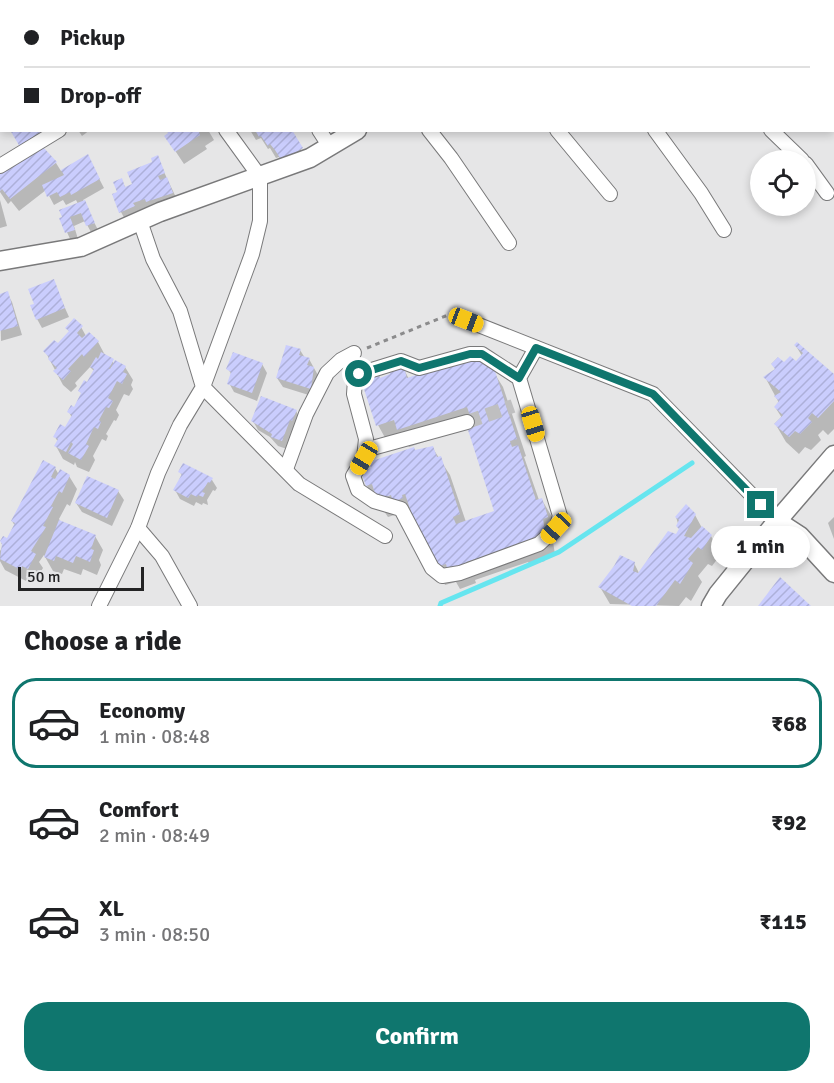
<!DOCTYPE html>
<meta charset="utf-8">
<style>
body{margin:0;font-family:Signika,sans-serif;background:#f2f2f2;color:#202124;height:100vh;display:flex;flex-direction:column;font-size:22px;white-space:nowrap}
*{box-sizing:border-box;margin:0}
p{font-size:20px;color:#757577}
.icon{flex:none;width:33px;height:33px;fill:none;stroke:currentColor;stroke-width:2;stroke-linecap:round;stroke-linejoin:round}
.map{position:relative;height:606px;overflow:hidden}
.panel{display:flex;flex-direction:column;background:#fff;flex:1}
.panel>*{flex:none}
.hud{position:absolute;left:0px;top:0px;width:834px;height:132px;box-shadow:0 3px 9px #0003;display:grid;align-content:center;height:132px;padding:0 24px;background:#fff}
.buttons{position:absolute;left:750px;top:150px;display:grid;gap:12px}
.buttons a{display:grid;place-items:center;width:66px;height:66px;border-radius:50%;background:#fff;box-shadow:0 3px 9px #0003;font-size:30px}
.scale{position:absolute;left:18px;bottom:15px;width:126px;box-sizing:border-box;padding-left:6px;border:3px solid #232324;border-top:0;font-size:16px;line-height:21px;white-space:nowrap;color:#232324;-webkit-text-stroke:4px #e6e6e7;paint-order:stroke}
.end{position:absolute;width:27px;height:27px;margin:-14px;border:8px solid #0f766e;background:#fff;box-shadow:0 0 0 3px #fff}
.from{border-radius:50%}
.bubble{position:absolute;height:42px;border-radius:21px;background:#fff;box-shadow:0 3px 9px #0003;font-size:20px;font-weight:700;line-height:42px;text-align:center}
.car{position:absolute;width:18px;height:36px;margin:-18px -9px;border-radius:8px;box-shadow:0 0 4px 2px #0007;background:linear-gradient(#f5c518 24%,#345 0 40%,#f5c518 0 76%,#345 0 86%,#f5c518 0)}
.hud b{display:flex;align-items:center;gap:21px;height:57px;font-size:22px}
.hud b+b{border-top:2px solid #e0e0e0}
.hud i{width:15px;height:15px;background:#202124}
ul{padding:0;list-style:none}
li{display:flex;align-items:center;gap:18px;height:90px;margin:0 12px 9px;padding:0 12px;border:3px solid transparent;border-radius:24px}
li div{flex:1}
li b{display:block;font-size:22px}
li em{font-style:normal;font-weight:700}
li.current{border-color:#0f766e}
li>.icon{width:54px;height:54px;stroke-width:1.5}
h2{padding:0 24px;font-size:27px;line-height:72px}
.cta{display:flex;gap:12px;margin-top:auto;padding:12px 24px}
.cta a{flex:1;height:69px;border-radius:24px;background:#0f766e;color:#fff;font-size:24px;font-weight:700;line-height:69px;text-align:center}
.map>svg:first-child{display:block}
.shadow{fill:#0003}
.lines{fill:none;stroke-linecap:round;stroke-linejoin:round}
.stream{stroke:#66e5ef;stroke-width:5}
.building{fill:url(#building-hatch)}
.street-tunnel{stroke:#bfbfc0;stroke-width:14;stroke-dasharray:14 7;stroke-linecap:butt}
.street-casing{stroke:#79797a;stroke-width:16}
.secondary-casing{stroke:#79797a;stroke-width:21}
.path{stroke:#8b8b8c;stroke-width:3;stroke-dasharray:4.5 4.5;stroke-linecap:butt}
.street{stroke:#fff;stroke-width:14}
.secondary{stroke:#fff;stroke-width:18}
.route{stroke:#0f766e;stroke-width:8}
</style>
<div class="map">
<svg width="834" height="606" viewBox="0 0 834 606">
<defs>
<pattern id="building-hatch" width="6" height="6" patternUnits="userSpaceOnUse" patternTransform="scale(1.5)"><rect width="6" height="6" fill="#cacdfd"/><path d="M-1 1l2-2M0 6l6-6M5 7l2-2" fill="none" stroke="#adb0d9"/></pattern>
</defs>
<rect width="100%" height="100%" fill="#e6e6e7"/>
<g class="shadow">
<path d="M0,0L5,2H2L0,40Z"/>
<path d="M33,0H64L65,2H34Z"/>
<path d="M143,0H174L172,2Z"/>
<path d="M366,0H407L408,2H367Z"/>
<path d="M828,0H834V12L832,2Z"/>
<path d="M78,130H90L82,136Z"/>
<path d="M167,130H208L214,140L205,146L207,149L184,164L174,149Z"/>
<path d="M250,130H289L309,162L291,174L279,157L276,158L270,148L268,149L261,138L256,140Z"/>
<path d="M31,151L56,163L61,171L71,166L92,165L104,188L83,200L99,232L92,234L85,221L74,226L78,239L71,241L61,219L78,204L76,200L66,205L63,200L54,205L46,190L19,211L11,201L8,204L0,192V172Z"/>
<path d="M157,157L180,206L128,225L121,212L119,193L121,180L126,188L134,185Z"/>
<path d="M0,200L7,226L0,228Z"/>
<path d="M53,281L69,317L42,328L37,319L36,305Z"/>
<path d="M7,293L12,302L22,335L1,341L0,295Z"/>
<path d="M81,327L86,336L98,342L106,357L115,364L125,367L133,380L131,385L133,389L129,396L124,394L116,410L119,415L116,421L114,420L106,434L108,436L106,441L102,439L93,456L95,460L89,472L77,467L75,462L74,465L63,459L56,446L58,442L55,437L66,429L72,418L69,412L75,409L82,395L80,391L88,384L94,371L90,367L75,383L77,386L71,392L63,385L45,351L58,345L70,333L67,328Z"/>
<path d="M796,346L834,376V429L828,435L823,430L818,435L821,440L811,450L805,447L799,454L786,442L776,425L782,418L775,407L779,403L765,377L784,364L796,363L802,356Z"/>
<path d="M300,350L305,358L309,359L319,377L315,397L283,387L277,378Z"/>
<path d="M486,360L503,387L526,456L524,457L539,500H542L552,517L557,535L552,536L555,554L544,557L545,561L530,565L528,562L475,580L476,583L460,589L456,582L445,585L414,515L405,518L401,513L388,517L367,486L363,473L432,447L450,475L466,522L496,512L475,425L409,447L403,437L388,443L378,425L380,379L392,375L402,366L409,379Z"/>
<path d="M262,364L267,373L257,401L234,392L229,383L232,375L228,369Z"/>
<path d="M296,411L301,420L287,449L278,446L270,437L258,430L253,421Z"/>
<path d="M55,468L59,475L69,476L77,489L70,506L67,504L59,519L61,522L95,536L103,550L99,560L101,565L97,575L83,569L81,575L64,569L62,574L53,571L44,555L39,562L43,568L35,581L30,579L28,582L5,570L0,561V551L3,546L1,543L3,538L8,540L15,526L12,521Z"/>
<path d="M180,472L212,480L217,488L215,491L213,490L207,500L208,505L203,503L202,505L196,502L194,506L180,499L175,490L182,476Z"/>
<path d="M118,491L124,500L112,526L82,512L76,503Z"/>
<path d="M695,515L702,528L711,536L721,554L712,566L708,564L698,576L702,582L691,601L686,597L679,606L610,604L600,587L634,563L639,573L676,536L680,530L676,517Z"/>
<path d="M834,517V539L828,523Z"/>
</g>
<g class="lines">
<path class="stream" d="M440,606L441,603L559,552L692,463"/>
</g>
<g class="building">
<path d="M10,130H47L20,147Z"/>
<path d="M167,130H201L199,132L200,135L175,152L164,136L168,133Z"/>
<path d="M255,130H292L303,148L282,161L275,150L270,144L268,146L261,136L259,137Z"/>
<path d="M43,147L57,162L10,199L2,189L0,191V170L31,148L35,153Z"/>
<path d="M88,154L100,179L71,195L70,192L60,197L57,192L47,197L42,185L64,175L61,170Z"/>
<path d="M158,155L165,173L158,176L160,180L167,177L173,193L146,202L145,199L133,203L135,206L119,213L112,194L117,192L113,182L122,178L125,187L132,184L127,172L152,162L151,158Z"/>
<path d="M85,200L95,223L86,226L81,213L70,217L75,230L65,233L59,218L62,217L59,210Z"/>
<path d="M54,279L65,308L36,320L30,305L34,304L28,289Z"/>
<path d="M8,291L18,326L0,331V294Z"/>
<path d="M74,318L83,326L77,333L82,338L89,332L99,341L84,357L82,354L68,369L71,371L63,380L53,371L57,368L48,359L49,357L43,351L54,340L58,343L69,331L65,328Z"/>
<path d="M797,342L834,374V401L818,418L812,413L808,418L812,422L800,434L795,431L789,437L774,424L783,415L774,407L779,401L774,396L781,392L763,377L775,369L771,364L778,357L784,362L790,356L796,361L803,353L794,345Z"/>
<path d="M286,345L301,349L299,355L310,358L307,365L314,367L311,389L276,378Z"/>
<path d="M101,352L114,359L109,369H110L115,360L126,366L123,372L127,374L122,384L117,381L108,398L113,401L109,408L106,407L99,420L101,422L98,429L94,427L86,444L89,446L81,460L68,453L73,444L71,442L66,452L54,446L58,439L53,437L60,424L65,427L72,415L67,412L71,405L74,407L81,393L78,391L84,380L87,382L94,369L90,367L96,357L98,359Z"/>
<path d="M233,352L263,363L252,393L227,384L231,372L226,369Z"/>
<path d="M487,358L491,369L494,368L517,439L510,441L512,447L518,445L536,500L542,498L548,517L543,519L546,536L466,562L468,566L448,572L446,564L434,568L426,556L405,494L402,495L403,498L393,502L391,495L377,500L372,484L366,486L361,472L371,468L369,462L414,447L415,450L433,446L437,457L441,456L460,514L453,517L456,524L494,511L468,430L474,427L467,407L397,430L394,420L376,426L360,377L378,371L380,378L390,374L389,369L403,364L407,378L465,359H474L475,362Z"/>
<path d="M261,396L297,410L292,421L290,420L282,441L271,437L272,434L251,421Z"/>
<path d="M43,460L56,467L51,477L55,479L60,469L70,475L62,493L59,491L51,506L53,507L43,526L46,527L31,551L36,554L28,569L22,566L21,570L0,559L2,544L0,541L3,536L7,538L15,523L11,521Z"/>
<path d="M183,463L213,478L210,483L208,482L202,492L205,493L203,497L198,495L197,497L191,494L188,498L173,490L182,474L178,472Z"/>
<path d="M87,476L119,490L107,518L75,503Z"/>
<path d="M686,504L696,514L684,536L691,538L702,526L712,535L702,550L698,547L688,559L693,563L680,584L675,580L656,606H632L598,587L614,566L620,555L635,562L633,571L638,573L668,531L676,534L679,529L676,526L679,520L675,517Z"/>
<path d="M59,520L96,535L91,549L94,550L90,562L76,556L73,563L56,556L54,561L44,557Z"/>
<path d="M780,577L811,606H758Z"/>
</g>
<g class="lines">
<path class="street-tunnel" d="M467,422L513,406"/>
<g class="street-casing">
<g id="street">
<path d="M108,0L109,2"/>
<path d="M564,0L565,2"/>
<path d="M656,0L658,2"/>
<path d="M58,2L60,0"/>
<path d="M226,2L228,0"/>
<path d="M436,2L438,0"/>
<path d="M519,2L521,0"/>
<path d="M0,35L2,34"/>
<path d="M0,109L2,108"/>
<path d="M226,130L260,177V221L252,254L203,387L299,484L385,536"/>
<path d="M319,130L330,147"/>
<path d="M429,130L451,158L509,243"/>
<path d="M557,130L610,194"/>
<path d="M655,130L701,193L724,230"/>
<path d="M771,130L802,160"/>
<path d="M806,164L827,193"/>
<path d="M0,166L59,130"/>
<path d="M466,320L653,394L777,521"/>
<path d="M519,378L482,354H470L419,368L401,361L359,374L355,380L354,394L366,439L364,458L353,476L358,490L374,501L401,509L432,568L442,576L460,573L539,544L556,528L560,516L519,378L536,348"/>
<path d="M365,450L467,422"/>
<path d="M286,469L306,414L327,373L341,360L354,353"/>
<path d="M138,528L162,556L190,606"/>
<path d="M99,606L138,528L158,473L180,425L203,387L180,311L153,259L140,221"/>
</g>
</g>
<g class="secondary-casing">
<g id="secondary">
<path d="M552,2L555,0"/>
<path d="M0,261L81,247L160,212L310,158L357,130"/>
<path d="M777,521L800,536L834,573"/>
<path d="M711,606L718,594L777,521L834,455"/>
</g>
</g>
<path class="path" d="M367,348L448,315L453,317"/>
<use href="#street" class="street"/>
<use href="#secondary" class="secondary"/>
</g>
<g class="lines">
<path class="route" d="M359,374L401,361L419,368L470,354H482L519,378L536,348L653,394L761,505"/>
</g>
</svg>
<div class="buttons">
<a><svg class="icon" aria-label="locate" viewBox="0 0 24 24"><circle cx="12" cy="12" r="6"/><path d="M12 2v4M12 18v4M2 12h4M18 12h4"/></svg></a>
</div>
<div class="scale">50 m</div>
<i class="end from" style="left:359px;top:374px"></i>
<i class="end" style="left:761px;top:505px"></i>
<div class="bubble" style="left:711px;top:526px;width:99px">1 min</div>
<i class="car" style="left:466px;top:320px;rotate:111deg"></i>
<i class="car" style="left:533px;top:424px;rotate:163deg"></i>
<i class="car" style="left:364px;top:458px;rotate:211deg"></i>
<i class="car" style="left:556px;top:528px;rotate:223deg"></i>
<div class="hud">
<b><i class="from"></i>Pickup</b>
<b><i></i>Drop-off</b>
</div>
</div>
<section class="panel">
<h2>Choose a ride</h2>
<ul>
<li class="current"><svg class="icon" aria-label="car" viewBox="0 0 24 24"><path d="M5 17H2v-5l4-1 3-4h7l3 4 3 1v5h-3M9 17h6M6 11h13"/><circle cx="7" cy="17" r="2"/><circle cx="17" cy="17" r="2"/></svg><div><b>Economy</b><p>1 min · 08:48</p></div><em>₹68</em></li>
<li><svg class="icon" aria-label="car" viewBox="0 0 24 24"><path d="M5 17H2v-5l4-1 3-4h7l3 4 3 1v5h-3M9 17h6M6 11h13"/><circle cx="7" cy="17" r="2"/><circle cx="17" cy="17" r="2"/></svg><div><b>Comfort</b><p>2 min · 08:49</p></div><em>₹92</em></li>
<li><svg class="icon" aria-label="car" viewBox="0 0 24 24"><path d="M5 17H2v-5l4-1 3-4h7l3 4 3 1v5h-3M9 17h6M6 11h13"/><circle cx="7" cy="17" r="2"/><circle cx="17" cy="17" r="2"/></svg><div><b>XL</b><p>3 min · 08:50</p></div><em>₹115</em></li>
</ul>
<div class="cta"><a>Confirm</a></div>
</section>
